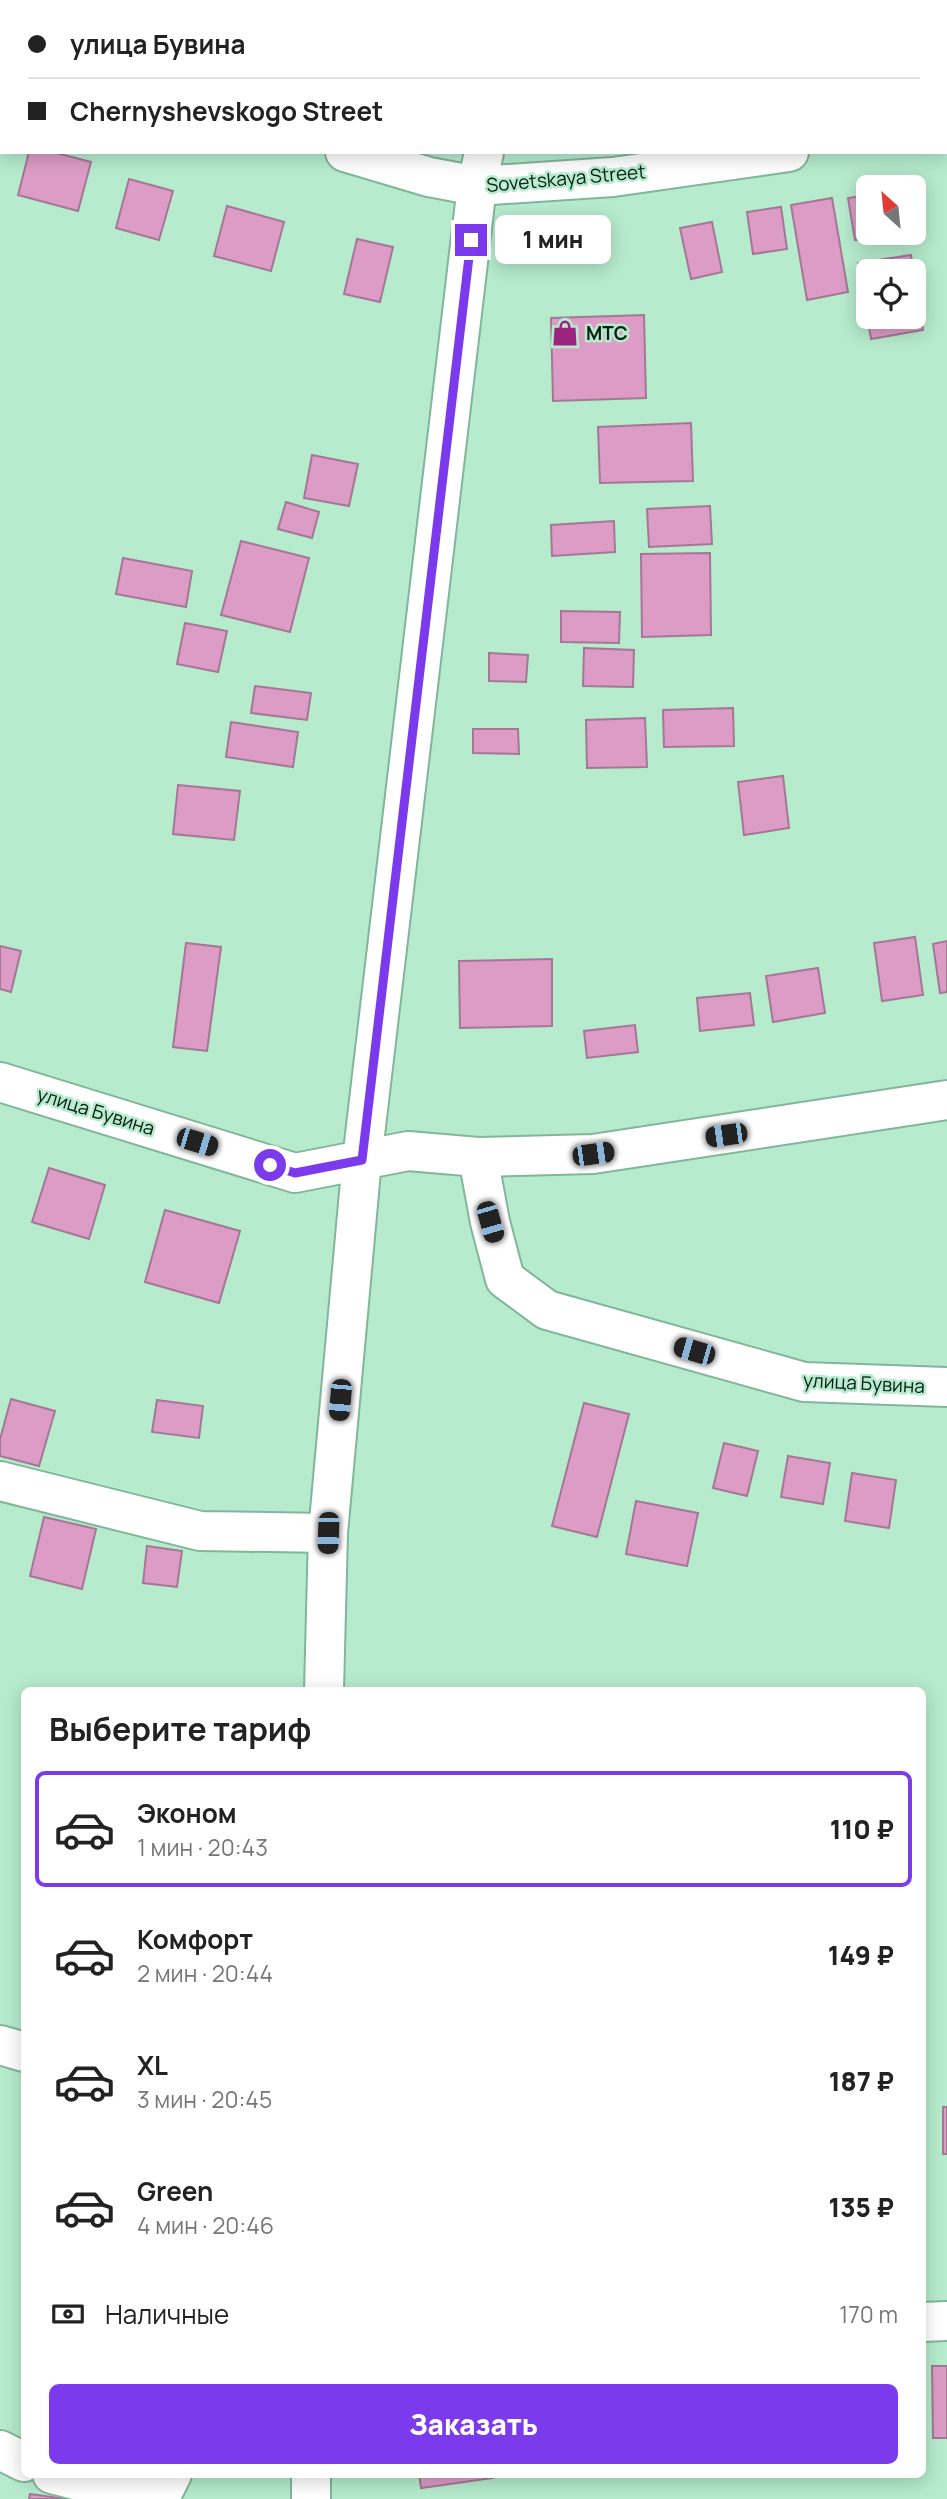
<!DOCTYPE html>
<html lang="ru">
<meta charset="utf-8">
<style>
body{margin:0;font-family:Manrope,sans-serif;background:#f6f6f6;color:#222;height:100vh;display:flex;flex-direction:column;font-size:26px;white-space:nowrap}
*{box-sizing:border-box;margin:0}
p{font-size:23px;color:#767676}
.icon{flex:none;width:38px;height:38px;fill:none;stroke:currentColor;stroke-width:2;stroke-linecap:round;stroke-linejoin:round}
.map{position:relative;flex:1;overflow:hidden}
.drawer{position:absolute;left:21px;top:1687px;width:905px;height:791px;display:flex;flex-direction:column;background:#fff;border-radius:10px;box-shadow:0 4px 18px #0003}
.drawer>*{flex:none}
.top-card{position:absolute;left:0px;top:0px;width:948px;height:154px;box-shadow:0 4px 18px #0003;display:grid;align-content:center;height:154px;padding:0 28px;background:#fff}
.needle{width:46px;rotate:333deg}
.controls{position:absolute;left:856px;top:175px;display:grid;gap:14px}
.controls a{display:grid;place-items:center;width:70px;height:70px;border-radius:10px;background:#fff;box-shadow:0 4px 18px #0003;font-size:35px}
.end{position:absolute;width:32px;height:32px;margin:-16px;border:9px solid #7c3aed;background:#fff;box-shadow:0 0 0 4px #fff}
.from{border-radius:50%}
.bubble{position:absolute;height:49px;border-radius:10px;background:#fff;box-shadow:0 4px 18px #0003;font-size:23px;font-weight:800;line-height:49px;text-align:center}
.car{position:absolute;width:21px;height:42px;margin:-21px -10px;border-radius:9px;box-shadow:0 0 5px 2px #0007;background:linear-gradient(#222 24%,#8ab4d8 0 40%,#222 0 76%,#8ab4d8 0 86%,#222 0)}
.top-card b{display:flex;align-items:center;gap:24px;height:66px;font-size:26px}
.top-card b+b{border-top:2px solid #e0e0e0}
.top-card i{width:18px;height:18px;background:#222}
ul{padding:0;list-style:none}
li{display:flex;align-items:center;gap:21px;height:116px;margin:0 14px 10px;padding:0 14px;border:4px solid transparent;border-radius:10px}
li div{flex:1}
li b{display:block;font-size:26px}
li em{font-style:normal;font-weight:800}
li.current{border-color:#7c3aed}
li>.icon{width:63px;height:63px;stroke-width:1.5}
h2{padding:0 28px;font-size:32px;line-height:84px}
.pay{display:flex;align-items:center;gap:18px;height:77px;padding:0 28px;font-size:26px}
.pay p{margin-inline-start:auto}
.cta{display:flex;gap:14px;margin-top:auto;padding:14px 28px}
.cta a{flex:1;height:80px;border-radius:10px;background:#7c3aed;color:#fff;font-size:28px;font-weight:800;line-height:80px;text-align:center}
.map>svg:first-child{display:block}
.built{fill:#a3e0be}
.building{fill:#dc9cc6;stroke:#a47895;stroke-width:2;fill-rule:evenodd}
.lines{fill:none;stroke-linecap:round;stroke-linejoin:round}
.street-casing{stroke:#82b69a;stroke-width:42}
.street{stroke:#fff;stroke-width:38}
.route{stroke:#7c3aed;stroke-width:9}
.labels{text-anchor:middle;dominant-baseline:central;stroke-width:5;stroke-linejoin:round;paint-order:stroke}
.street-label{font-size:19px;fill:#081d13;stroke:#b6ebcd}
.poi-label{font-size:19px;font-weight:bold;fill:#081d13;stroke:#b6ebcd;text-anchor:start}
</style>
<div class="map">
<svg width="947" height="2499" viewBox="0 0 947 2499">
<rect width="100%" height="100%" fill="#b6ebcd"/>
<path class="built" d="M782,0H947V41V2Z"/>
<g class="building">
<path d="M384,0H424L384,2Z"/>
<path d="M839,0H947V24V2Z"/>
<path d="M29,152H53L91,162L78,211L18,195Z"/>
<path d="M129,179L173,191L159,240L116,228Z"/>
<path d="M868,195V233H886V235L855,240L848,198Z"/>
<path d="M832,198L848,292L807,300L791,205Z"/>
<path d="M227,206L284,222L271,271L214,256Z"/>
<path d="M781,207L787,249L753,254L747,212Z"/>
<path d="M712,222L722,272L691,279L680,228Z"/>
<path d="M357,239L393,247L380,302L344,294Z"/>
<path d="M911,255L923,330L871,339L858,263ZM868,271H914V317H868Z"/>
<path d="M644,315L646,398L553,401L551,318Z"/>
<path d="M691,423L693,481L600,483L598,427Z"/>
<path d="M312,455L358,464L349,506L304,498Z"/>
<path d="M286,502L319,512L312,538L278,529Z"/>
<path d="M710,506L712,544L649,547L647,509Z"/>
<path d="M614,521L615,552L552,556L551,525Z"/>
<path d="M241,541L309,558L290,632L221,615Z"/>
<path d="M710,553L711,635L642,637L641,554Z"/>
<path d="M123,558L192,571L186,607L116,594Z"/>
<path d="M561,611L620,612L619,643L561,642Z"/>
<path d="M185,623L227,631L218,672L177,664Z"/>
<path d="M584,648L634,650L633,687L583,686Z"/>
<path d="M489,653L528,655L526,682L489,681Z"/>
<path d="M255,686L311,693L307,720L251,713Z"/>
<path d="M733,708L734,746L664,747L663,710Z"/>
<path d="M645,718L647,767L587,768L586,720Z"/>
<path d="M231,722L298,732L293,767L226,757Z"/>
<path d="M473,729H518L519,754L473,753Z"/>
<path d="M783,776L789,828L744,835L738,782Z"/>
<path d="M178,785L240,791L234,840L173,834Z"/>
<path d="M915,937L923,995L882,1001L874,943Z"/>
<path d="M947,941V992L940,993L933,944Z"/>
<path d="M186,943L221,947L207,1051L173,1047Z"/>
<path d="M0,946L21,951L11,992L0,989Z"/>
<path d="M552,959V1026L460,1028L459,961Z"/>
<path d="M818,968L825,1013L773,1022L766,976Z"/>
<path d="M750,993L754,1025L700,1031L697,998Z"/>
<path d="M635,1025L638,1052L587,1058L584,1031Z"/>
<path d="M49,1168L105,1185L89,1239L32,1222Z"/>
<path d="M165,1210L240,1231L219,1303L145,1282Z"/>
<path d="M11,1399L55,1411L39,1466L0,1456V1439Z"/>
<path d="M157,1400L203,1406L199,1438L152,1432Z"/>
<path d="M584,1403L629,1414L597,1537L552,1526Z"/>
<path d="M724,1443L758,1451L747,1496L713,1488Z"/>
<path d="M788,1456L830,1463L823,1504L781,1497Z"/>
<path d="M852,1473L896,1480L889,1528L845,1521Z"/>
<path d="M636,1501L698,1513L687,1566L626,1554Z"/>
<path d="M44,1517L96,1529L82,1589L30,1576Z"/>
<path d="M147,1546L182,1551L177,1587L143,1583Z"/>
<rect x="943" y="2107" width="4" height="47"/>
<path d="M932,2366H947V2438H933Z"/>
<path d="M419,2474H493V2478L421,2488Z"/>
<path d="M30,2494L67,2499H29Z"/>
</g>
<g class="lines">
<g class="street-casing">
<g id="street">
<path d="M516,2V0"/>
<path d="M0,47L2,48"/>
<path d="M345,152L429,177L477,186L613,177L789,152"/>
<path d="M0,1082L295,1173L408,1151L478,1157L593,1154L947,1100"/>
<path d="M478,1157L490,1222L505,1279L547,1310L804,1382L947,1387"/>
<path d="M0,1481L200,1531L328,1533"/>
<path d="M324,1690L328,1533L362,1160L477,186L484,152"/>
<path d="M0,2045L24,2052"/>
<path d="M922,2322L947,2321"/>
<path d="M0,2450L24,2462"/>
<path d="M52,2474L137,2496L162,2494L172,2474"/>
<path d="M311,2474V2499"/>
</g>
</g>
<use href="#street" class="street"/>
</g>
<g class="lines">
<path class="route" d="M270,1165L295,1173L362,1160L471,240"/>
</g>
<defs>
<g id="shop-bare" transform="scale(2.1)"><path d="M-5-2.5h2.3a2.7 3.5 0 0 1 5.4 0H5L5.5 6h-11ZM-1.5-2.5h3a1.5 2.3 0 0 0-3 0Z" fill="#9b247e" stroke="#b6ebcd" stroke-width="2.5" paint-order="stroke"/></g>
</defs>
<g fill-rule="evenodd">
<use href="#shop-bare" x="565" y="333"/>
</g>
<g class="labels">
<g class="street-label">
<text transform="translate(566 178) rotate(-5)">Sovetskaya Street</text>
<text transform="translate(96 1111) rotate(17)">улица Бувина</text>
<text transform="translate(864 1383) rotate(3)">улица Бувина</text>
</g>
<g class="poi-label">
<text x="586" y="333">МТС</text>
</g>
</g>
</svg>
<div class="controls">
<a><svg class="needle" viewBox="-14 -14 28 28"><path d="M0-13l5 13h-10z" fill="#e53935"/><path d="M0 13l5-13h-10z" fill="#767676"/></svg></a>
<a><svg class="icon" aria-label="locate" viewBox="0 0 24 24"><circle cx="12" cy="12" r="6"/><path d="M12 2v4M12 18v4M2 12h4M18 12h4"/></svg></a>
</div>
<i class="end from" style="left:270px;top:1165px"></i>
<i class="end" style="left:471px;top:240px"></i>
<div class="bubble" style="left:495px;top:215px;width:116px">1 мин</div>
<i class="car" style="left:726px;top:1135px;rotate:262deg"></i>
<i class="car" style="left:197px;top:1142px;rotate:107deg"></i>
<i class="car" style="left:593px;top:1154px;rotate:82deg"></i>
<i class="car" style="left:490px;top:1222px;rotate:164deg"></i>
<i class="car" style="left:694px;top:1351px;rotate:286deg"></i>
<i class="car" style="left:340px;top:1400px;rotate:185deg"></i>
<i class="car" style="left:328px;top:1533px;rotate:182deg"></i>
<div class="top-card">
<b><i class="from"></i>улица Бувина</b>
<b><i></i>Chernyshevskogo Street</b>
</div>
<section class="drawer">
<h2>Выберите тариф</h2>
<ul>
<li class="current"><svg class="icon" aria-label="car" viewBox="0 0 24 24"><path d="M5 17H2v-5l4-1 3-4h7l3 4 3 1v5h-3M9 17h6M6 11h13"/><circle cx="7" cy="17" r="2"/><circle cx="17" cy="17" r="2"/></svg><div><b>Эконом</b><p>1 мин · 20:43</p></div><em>110 ₽</em></li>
<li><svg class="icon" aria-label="car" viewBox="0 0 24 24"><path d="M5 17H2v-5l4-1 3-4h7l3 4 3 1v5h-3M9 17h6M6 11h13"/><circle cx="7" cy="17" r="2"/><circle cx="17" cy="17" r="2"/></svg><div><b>Комфорт</b><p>2 мин · 20:44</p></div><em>149 ₽</em></li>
<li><svg class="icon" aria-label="car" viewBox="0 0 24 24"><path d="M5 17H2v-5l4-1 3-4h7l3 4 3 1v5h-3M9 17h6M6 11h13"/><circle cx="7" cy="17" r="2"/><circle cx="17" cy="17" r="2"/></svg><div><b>XL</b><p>3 мин · 20:45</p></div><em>187 ₽</em></li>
<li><svg class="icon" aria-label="car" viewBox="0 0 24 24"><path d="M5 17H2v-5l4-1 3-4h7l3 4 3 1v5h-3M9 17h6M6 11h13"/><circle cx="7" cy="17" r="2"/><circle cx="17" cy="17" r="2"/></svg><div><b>Green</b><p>4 мин · 20:46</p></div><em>135 ₽</em></li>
</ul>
<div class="pay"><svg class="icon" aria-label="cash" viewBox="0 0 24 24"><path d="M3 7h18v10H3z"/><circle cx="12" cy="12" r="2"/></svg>Наличные<p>170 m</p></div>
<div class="cta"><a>Заказать</a></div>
</section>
</div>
